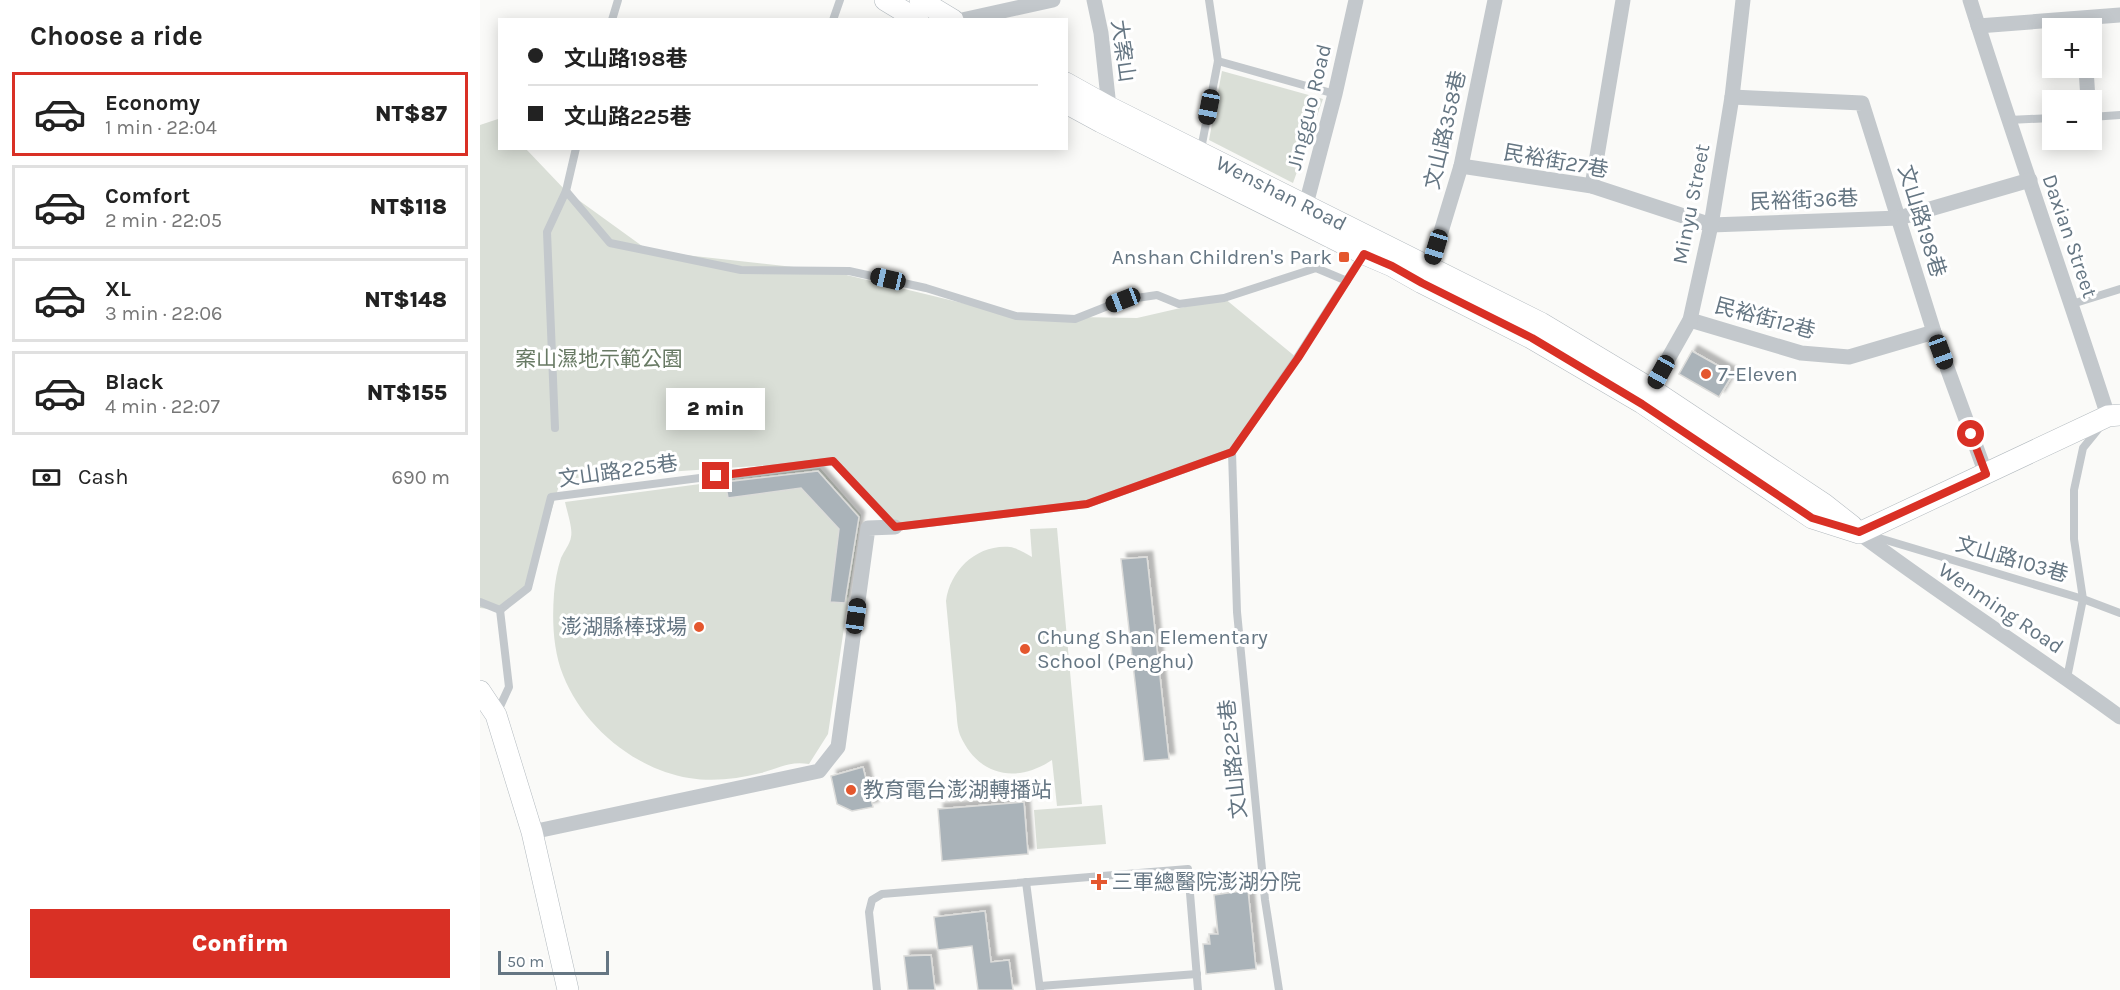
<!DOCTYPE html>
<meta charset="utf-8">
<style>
body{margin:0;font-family:Karla,"Noto Sans TC",sans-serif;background:#f6f6f6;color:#222;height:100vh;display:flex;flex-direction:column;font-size:22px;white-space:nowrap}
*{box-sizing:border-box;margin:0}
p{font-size:20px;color:#767676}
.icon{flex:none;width:33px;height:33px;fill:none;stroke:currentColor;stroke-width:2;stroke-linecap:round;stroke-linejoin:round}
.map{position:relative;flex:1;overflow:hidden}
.panel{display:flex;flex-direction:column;background:#fff;width:480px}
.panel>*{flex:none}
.banner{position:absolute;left:18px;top:18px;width:570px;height:132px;border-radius:0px;box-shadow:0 3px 15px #0003;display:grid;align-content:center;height:132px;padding:0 30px;background:#fff}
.buttons{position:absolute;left:1562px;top:18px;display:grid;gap:12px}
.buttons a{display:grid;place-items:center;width:60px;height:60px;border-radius:0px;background:#fff;box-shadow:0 3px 15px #0003;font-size:30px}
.scale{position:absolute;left:18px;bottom:15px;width:111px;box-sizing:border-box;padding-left:6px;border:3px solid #657683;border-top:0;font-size:16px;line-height:21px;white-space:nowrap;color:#657683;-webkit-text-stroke:4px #fff;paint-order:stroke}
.end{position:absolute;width:27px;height:27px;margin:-14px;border:8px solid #d93025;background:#fff;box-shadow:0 0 0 3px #fff}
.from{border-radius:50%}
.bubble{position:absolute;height:42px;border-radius:0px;background:#fff;box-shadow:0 3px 15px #0003;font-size:20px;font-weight:800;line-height:42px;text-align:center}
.car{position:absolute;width:18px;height:36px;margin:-18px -9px;border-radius:8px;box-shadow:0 0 4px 2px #0007;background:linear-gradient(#222 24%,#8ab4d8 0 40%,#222 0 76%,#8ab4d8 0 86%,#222 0)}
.banner b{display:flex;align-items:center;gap:21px;height:57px;font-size:22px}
.banner b+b{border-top:2px solid #e0e0e0}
.banner i{width:15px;height:15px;background:#222}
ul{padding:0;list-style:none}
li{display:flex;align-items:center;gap:18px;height:84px;margin:0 12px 9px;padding:0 18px;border:3px solid #e0e0e0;border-radius:0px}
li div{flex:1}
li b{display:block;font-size:22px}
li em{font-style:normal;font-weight:800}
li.active{border-color:#d93025}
li>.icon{width:54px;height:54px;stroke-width:1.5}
h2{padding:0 30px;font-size:27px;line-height:72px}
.pay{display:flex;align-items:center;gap:15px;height:66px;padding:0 30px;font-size:22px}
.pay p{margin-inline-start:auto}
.primary-button{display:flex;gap:12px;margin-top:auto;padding:12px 30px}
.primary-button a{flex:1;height:69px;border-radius:0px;background:#d93025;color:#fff;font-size:24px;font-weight:800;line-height:69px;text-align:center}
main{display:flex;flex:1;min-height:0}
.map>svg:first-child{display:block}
.green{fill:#dadfd7}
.building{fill:#aab3b9;stroke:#dcdcda;stroke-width:1.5;filter:url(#shadow)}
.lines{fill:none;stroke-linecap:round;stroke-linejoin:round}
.secondary-casing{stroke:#b3babf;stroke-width:22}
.lane{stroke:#c3c8cc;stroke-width:8}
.street{stroke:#c3c8cc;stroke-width:15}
.secondary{stroke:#fff;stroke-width:21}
.route{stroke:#d93025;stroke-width:8}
.poi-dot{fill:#e4572e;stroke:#fff;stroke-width:2}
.labels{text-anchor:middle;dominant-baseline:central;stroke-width:6;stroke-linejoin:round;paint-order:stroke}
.street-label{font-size:21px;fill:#657683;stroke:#fff}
.poi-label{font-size:21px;fill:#657683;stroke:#fff;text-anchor:start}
.park-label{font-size:21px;fill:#687a64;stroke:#fff}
</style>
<main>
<section class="panel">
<h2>Choose a ride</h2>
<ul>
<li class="active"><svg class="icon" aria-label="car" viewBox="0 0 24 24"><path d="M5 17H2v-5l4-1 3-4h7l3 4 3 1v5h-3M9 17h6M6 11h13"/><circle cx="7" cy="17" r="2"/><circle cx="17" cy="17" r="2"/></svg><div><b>Economy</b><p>1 min · 22:04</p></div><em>NT$87</em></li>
<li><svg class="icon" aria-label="car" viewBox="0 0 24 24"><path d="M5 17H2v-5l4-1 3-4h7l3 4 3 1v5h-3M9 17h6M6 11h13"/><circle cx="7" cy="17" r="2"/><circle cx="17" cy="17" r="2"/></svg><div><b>Comfort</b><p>2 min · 22:05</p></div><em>NT$118</em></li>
<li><svg class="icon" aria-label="car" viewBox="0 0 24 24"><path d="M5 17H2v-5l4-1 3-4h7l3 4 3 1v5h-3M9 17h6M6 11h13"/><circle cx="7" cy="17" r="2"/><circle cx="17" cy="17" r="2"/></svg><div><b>XL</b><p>3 min · 22:06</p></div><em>NT$148</em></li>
<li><svg class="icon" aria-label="car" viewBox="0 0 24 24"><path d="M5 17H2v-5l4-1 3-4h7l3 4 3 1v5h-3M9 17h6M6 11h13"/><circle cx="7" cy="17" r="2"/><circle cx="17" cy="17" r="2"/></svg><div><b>Black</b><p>4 min · 22:07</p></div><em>NT$155</em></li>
</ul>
<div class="pay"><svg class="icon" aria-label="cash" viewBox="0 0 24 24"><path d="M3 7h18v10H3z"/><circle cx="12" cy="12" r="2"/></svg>Cash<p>690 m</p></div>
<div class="primary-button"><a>Confirm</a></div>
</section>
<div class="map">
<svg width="1640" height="990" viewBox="0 0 1640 990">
<defs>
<filter id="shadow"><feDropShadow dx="5.5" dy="-5.5" stdDeviation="1.5" flood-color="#0004"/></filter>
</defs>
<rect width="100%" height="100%" fill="#fafaf8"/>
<g class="green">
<path d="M742,71L843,99L813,183L729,140Z"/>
<path d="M18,119L19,121L20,148L46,149L86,191L169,251L350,271L536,316L657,318L744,298L817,358L752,452L607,504L415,527L353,461L81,479L48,588L20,610L0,608V125Z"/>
<path d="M340,468L381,515L348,734L329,764C308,761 300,768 281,773C257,779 233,782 209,778C154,769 103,726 83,675C73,650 72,620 74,594C75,582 77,570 81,558C84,551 90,544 91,537C93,528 87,512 85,502Z"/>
<path d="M577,528L602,804L577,806L572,760C536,784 498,776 480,735C476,725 477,709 475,698C472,666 469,633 466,601C470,570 497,544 530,547C537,548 545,553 552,557L550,529Z"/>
<path d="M622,805L626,844L557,849L554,810Z"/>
</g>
<g class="building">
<path d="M1212,351L1253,374L1239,397L1199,374Z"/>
<path d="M338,471L379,517L365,603L350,602L359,529L321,488L248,498L245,482Z"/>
<path d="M667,557L689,759L664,761L641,559Z"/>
<path d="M383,767L393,807L372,811L357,804L351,776Z"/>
<path d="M544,802L548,854L462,861L458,809Z"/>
<path d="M768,890L776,969L726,974L723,944H730L729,934H738L734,895Z"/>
<path d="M505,911L511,962L529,960L533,990H498L492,946L458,950L454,917Z"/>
<path d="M451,955L455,990H428L424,956Z"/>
</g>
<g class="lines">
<g class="secondary-casing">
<g id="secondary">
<path d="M405,0L438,20"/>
<path d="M440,0L473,20"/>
<path id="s1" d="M586,83L629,107L1061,323L1171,389L1344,504L1372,526"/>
<path d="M586,103L621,122L884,254L912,266L942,283L1051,338L1162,403L1332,518L1379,533L1628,416L1640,415"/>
<path d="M0,691L16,715L52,832L88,990"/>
</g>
</g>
<g class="lane">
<path d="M132,20L138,0"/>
<path d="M353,20L360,0"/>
<path d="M738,61L855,94"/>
<path d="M1611,117L1640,115"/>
<path d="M1529,120L1572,118"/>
<path d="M721,149L738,61L729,0"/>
<path d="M86,191L130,243L261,270L369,271L446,288L536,316L595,319L643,300L677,295L699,304L744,298L836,268L867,281"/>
<path d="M1592,304L1640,289"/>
<path d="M75,428L67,232L86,191L96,148"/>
<path d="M752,452L757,612L785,900L799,990"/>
<path d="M1389,535L1603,599L1640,613"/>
<path d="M0,602L20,610L48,588L71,497L353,461L415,527L607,504L752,452L817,358L883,255"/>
<path d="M1587,678L1603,599L1594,539V490L1603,448L1620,427"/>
<path d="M17,713L29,687L20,610"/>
<path d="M546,882L560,990"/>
<path d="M560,986L717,974"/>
<path d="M397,990L389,912L392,900L402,894L708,869L718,990"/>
</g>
<g class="street">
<path d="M614,0L621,33L629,107"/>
<path d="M1490,0C1534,140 1583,277 1628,416"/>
<path d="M482,20L573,0"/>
<path d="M1498,26L1640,15"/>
<path d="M1606,68L1608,100"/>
<path d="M1252,97L1382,103L1454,332L1506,474"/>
<path d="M981,166L1112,186L1231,225L1419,218L1550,180"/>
<path d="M1112,186L1143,0"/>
<path d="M824,212L855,94L876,0"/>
<path d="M950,268L981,166L1015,0"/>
<path d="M1210,320L1321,353L1369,357L1454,332"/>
<path d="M1166,398L1210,320L1231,225L1252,97L1263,0"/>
<path d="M1379,533C1464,597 1554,654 1640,717"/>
<path d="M52,832L339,771L358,747L388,528L415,527"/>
</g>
<use href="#secondary" class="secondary"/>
</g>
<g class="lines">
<path class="route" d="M236,476L353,461L415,527L607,504L752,452L818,358L884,254L912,266L942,283L1052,338L1162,404L1332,518L1379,532L1506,474L1491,434"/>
</g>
<g class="poi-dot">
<rect x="858" y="251" width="12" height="12" rx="3"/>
<circle cx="1226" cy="374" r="6"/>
<circle cx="219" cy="627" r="6"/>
<circle cx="545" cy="649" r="6"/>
<circle cx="371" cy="790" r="6"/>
<path d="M616 873h6v6h6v6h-6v6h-6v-6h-6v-6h6z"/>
</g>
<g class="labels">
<g class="street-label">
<text transform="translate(643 51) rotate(82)">大案山</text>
<text transform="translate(829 107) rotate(-76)">Jingguo Road</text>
<text transform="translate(965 130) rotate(-77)">文山路358巷</text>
<text transform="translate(1076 161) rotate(10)">民裕街27巷</text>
<text stroke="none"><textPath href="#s1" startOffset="242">Wenshan Road</textPath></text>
<text transform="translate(1324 200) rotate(-2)">民裕街36巷</text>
<text transform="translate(1211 204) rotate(-79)">Minyu Street</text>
<text transform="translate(1442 221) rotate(73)">文山路198巷</text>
<text transform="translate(1590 236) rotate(71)">Daxian Street</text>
<text transform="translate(1285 318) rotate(15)">民裕街12巷</text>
<text transform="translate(138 471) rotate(-8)">文山路225巷</text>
<text transform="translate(1532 559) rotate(16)">文山路103巷</text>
<text transform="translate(1521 608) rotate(34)">Wenming Road</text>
<text transform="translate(753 759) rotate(-96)">文山路225巷</text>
</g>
<g class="poi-label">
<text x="852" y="257" text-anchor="end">Anshan Children's Park</text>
<text x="1238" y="374">7-Eleven</text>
<text x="207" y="627" text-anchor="end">澎湖縣棒球場</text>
<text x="557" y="637">Chung Shan Elementary<tspan x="557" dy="24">School (Penghu)</tspan></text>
<text x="383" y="790">教育電台澎湖轉播站</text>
<text x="632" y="882">三軍總醫院澎湖分院</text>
</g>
<g class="park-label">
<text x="119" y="359">案山濕地示範公園</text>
</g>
</g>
</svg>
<div class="buttons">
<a>+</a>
<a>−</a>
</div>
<div class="scale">50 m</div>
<i class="end from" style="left:1491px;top:434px"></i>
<i class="end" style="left:236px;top:476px"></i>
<div class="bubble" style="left:186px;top:388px;width:99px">2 min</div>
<i class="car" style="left:729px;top:107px;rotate:191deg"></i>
<i class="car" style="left:956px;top:247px;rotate:197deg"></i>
<i class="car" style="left:408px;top:279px;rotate:283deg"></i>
<i class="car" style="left:643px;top:300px;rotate:249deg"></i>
<i class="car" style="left:1461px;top:352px;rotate:160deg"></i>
<i class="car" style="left:1181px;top:372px;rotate:209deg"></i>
<i class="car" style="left:376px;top:616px;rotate:8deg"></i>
<div class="banner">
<b><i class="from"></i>文山路198巷</b>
<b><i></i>文山路225巷</b>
</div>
</div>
</main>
